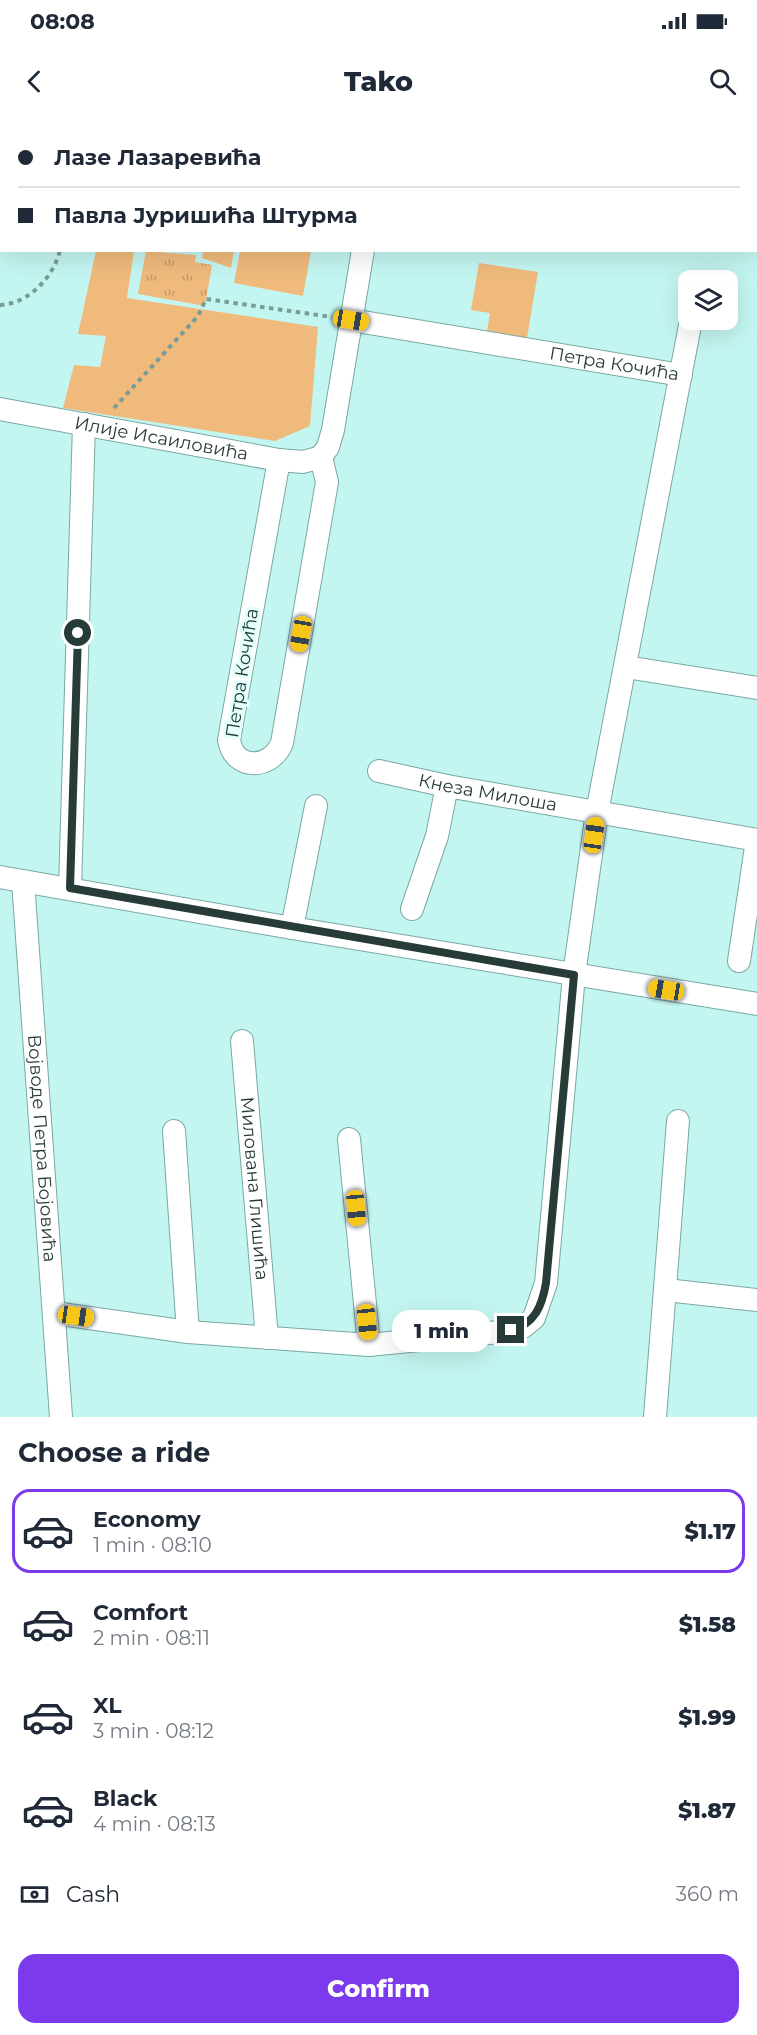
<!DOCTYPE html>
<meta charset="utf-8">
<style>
body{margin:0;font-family:Montserrat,sans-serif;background:#f6f6f7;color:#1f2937;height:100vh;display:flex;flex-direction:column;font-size:22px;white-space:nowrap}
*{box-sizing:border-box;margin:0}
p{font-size:20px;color:#747a83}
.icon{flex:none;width:33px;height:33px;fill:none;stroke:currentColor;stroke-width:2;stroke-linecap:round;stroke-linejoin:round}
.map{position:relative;height:1297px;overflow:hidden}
.panel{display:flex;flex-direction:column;background:#fff;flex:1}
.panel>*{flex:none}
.banner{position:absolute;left:0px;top:0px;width:758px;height:132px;box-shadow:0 6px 24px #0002;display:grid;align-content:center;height:132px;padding:0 18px;background:#fff}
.fabs{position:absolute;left:678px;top:150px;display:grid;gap:12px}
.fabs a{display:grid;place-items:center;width:60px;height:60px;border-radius:12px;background:#fff;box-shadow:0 6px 24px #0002;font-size:30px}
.end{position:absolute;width:27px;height:27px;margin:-14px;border:8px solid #273b39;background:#fff;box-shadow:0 0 0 3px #fff}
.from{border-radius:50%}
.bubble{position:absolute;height:42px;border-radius:18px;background:#fff;box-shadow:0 6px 24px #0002;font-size:20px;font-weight:800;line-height:42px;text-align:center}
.car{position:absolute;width:18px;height:36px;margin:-18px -9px;border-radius:8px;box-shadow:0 0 4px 2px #0007;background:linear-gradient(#f5c518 24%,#345 0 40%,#f5c518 0 76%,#345 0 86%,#f5c518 0)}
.banner b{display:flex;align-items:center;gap:21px;height:57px;font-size:22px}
.banner b+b{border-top:2px solid #e0e1e3}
.banner i{width:15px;height:15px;background:#1f2937}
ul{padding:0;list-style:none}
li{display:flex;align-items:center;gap:18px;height:84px;margin:0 12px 9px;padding:0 6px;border:3px solid transparent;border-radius:18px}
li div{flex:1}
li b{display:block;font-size:22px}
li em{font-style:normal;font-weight:800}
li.current{border-color:#7c3aed}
li>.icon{width:54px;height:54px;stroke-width:1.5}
h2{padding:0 18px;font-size:27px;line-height:72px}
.pay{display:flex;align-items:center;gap:15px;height:66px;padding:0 18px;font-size:22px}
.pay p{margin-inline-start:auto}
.primary-button{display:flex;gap:12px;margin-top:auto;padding:12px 18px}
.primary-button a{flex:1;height:69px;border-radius:18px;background:#7c3aed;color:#fff;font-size:24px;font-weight:800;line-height:69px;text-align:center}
.status{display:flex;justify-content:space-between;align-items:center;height:42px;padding:0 30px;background:#fff;direction:ltr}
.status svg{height:16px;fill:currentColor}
header{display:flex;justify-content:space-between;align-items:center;height:78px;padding:0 18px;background:#fff;font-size:27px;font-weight:800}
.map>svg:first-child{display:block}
.grass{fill:#f0ba7d}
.park{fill:url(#park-tufts)}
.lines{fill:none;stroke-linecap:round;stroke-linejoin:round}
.minor-casing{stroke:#79a8a4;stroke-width:24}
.path{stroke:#789c98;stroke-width:4;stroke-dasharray:4.5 4.5;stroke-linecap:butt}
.minor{stroke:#fff;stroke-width:22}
.route{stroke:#273b39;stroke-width:8}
.labels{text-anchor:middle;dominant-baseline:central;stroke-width:6;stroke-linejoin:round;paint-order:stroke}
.street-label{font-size:18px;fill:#273b39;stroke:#e2fffc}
</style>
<div class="status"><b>08:08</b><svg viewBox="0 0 49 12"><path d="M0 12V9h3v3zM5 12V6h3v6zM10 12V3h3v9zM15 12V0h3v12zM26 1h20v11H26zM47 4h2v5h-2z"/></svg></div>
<header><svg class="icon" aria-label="back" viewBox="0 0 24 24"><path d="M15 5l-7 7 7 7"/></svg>Tako<svg class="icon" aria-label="search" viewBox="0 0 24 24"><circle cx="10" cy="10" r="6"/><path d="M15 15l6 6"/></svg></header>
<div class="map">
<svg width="757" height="1297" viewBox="0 0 757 1297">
<defs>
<pattern id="park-tufts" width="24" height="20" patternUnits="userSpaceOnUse" patternTransform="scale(1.5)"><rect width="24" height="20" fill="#f0ba7d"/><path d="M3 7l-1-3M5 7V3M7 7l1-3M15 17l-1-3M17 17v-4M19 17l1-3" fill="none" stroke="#c29867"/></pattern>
</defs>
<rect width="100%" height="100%" fill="#c4f6f1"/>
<g class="grass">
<path d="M96,131H134L127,178L318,207L310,306L275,321L63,288L74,245L100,247L106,216L78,214Z"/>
<path d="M195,131H234L231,148L202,138L203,132Z"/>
<path d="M240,131H311L303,176L234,163Z"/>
<path d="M479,143L538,152L527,218L487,211L490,193L471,190Z"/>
</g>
<path class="park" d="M146,131L196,135L195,142L212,145L205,186L138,174Z"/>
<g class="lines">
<g class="minor-casing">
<g id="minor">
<path d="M661,0L669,2"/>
<path d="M384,2L385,0"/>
<path d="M756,17H757"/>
<path d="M756,83H757"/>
<path id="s1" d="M351,200L681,255"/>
<path id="s2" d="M0,289L279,340L303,342L321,337"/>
<path d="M321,337L328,327L333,310L363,130"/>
<path d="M279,340L229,620C234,651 271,650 282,623L327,362L321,337"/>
<path d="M626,547L757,568"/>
<path id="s3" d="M379,651L447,666L757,720"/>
<path d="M0,757L292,808L757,884"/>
<path id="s4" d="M23,761L61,1297"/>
<path d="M70,768L84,304"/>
<path d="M412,789L437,716L447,666"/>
<path d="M292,808L316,686"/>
<path d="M739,841L757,720"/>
<path id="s5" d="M242,921L267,1218"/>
<path d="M174,1011L188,1212"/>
<path d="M349,1019L369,1225"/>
<path d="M666,1170L757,1180"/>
<path d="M54,1193L188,1212L369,1225L499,1212L523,1207L534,1198L546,1163L574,855L597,692L691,200"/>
<path d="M655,1297L678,1001"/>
</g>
</g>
<g class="path">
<path d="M84,2V0"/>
<path d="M0,50L2,51"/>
<path d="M0,185C28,184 54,157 60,130"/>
<path d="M114,288L198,196L206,179L332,197"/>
</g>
<use href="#minor" class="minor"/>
</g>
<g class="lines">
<path class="route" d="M78,513L70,768L574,855L546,1163C542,1186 535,1204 511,1210"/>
</g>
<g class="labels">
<g class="street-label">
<text stroke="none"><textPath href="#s1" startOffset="267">Петра Кочића</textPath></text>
<text stroke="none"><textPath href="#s2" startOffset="164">Илије Исаиловића</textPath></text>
<text transform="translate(242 553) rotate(-81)">Петра Кочића</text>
<text stroke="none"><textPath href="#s3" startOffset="111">Кнеза Милоша</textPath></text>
<text stroke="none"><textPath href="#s4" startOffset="268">Војводе Петра Бојовића</textPath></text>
<text stroke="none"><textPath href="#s5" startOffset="148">Милована Глишића</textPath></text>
</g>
</g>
</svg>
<div class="fabs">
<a><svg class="icon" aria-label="layers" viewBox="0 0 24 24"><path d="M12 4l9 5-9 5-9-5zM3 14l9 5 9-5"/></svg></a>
</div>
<i class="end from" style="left:78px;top:513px"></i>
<i class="end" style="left:511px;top:1210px"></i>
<div class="bubble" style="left:392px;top:1190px;width:99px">1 min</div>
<i class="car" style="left:351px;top:200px;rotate:99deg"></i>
<i class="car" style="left:301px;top:514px;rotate:190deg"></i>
<i class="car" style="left:594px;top:715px;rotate:8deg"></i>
<i class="car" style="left:666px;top:870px;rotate:279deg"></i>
<i class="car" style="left:356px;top:1088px;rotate:175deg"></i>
<i class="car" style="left:76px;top:1196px;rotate:98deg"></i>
<i class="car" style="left:367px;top:1202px;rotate:174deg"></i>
<div class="banner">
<b><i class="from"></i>Лазе Лазаревића</b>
<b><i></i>Павла Јуришића Штурма</b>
</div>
</div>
<section class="panel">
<h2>Choose a ride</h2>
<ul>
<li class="current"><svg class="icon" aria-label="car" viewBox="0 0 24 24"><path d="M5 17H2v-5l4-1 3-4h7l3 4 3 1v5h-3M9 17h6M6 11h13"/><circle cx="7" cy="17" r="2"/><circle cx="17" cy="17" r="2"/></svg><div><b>Economy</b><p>1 min · 08:10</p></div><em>$1.17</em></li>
<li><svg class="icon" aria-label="car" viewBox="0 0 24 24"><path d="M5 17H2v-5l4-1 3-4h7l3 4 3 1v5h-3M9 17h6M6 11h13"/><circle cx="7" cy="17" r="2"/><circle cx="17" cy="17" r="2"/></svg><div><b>Comfort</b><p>2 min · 08:11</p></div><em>$1.58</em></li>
<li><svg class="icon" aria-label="car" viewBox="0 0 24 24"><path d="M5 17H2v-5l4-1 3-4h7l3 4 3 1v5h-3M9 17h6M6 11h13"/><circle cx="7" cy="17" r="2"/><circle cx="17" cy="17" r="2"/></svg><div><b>XL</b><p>3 min · 08:12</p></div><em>$1.99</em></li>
<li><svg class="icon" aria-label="car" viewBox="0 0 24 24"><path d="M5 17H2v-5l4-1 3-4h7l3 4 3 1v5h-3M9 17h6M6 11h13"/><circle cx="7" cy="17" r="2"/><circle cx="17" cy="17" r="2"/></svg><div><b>Black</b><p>4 min · 08:13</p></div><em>$1.87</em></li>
</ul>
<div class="pay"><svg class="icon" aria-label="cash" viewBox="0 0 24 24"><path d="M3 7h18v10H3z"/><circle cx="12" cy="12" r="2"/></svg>Cash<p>360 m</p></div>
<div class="primary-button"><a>Confirm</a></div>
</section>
